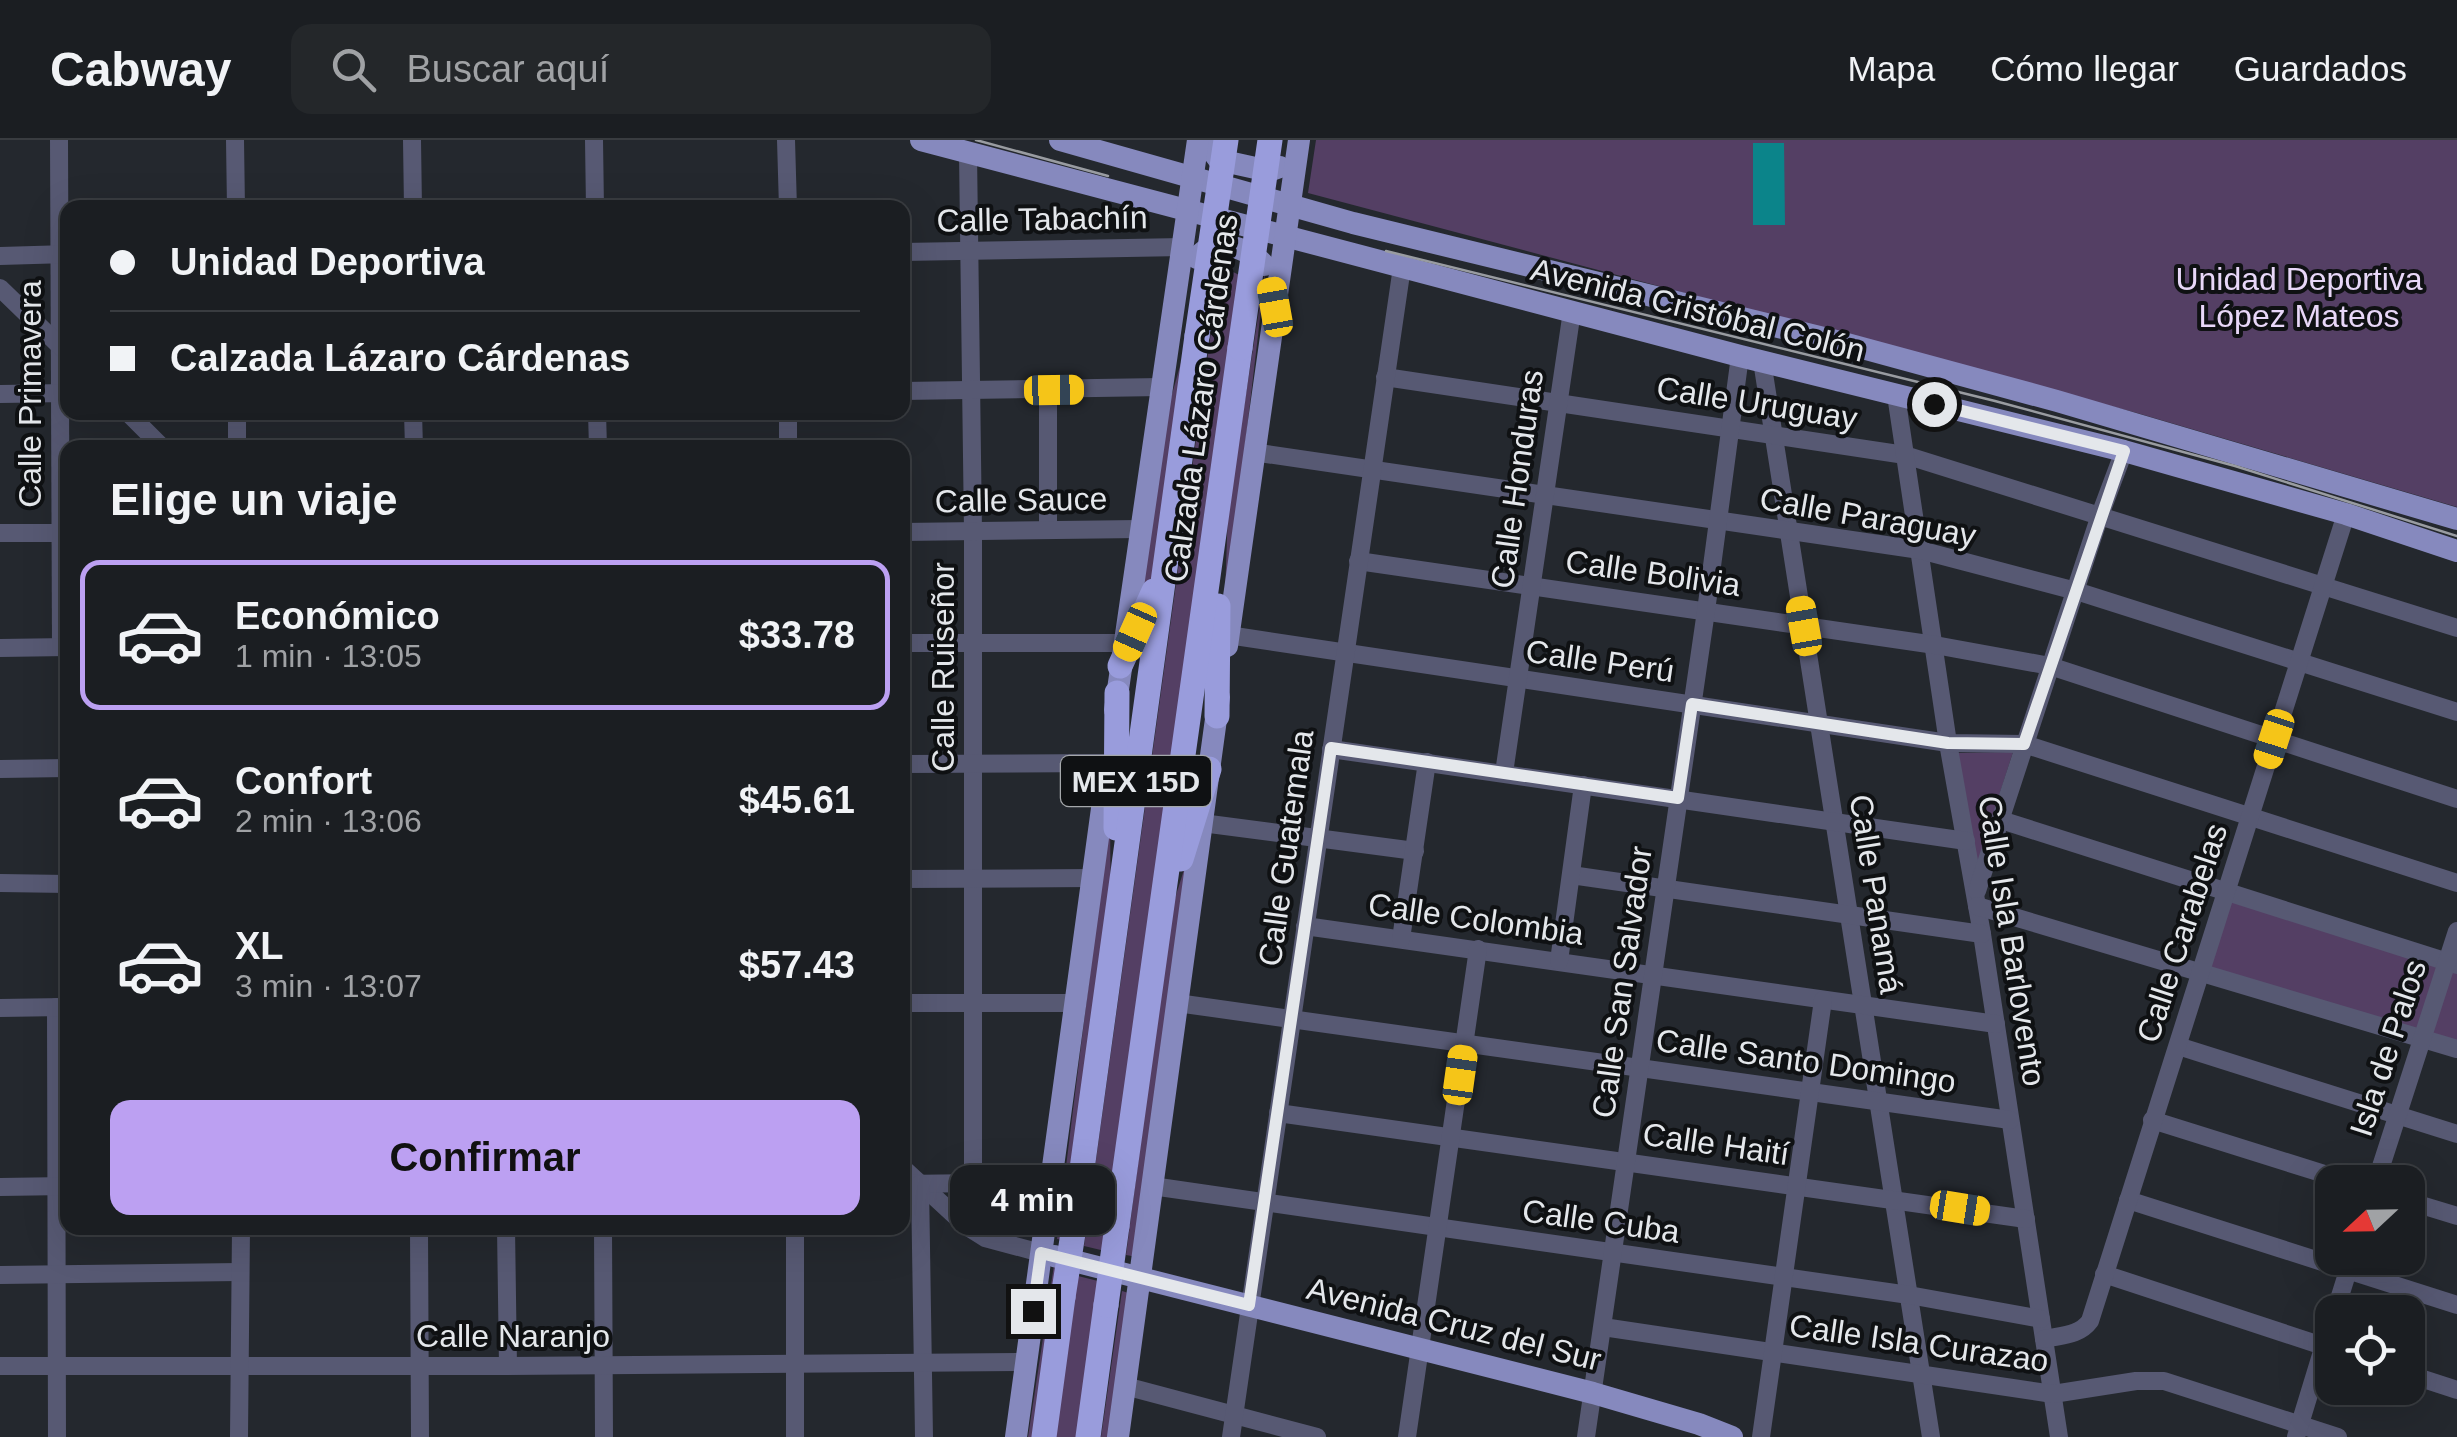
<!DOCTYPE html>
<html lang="es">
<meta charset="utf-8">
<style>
body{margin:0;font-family:Helvetica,sans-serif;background:#24272a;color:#f1f3f6;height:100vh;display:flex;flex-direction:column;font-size:38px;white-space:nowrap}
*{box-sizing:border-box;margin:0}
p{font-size:32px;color:#a0a2a5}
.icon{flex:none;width:55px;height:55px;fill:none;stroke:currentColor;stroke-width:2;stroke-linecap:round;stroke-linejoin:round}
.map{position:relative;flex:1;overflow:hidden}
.sheet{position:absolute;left:60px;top:300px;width:850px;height:795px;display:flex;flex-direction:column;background:#1b1e22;border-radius:20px;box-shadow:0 10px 40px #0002,0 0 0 2px #393c40}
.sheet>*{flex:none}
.top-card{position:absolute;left:60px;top:60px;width:850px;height:220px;border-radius:20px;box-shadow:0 10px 40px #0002,0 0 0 2px #393c40;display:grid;align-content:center;height:220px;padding:0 50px;background:#1b1e22}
.needle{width:65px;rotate:248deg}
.controls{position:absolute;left:2315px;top:1025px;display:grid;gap:20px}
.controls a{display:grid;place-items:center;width:110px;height:110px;border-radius:20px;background:#1b1e22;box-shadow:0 10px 40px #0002,0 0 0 2px #393c40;font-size:50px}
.end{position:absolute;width:45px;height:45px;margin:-22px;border:12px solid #e4e7eb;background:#111;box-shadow:0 0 0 5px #111}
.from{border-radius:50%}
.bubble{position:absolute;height:70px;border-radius:20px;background:#1b1e22;box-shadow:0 10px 40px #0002,0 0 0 2px #393c40;font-size:32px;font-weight:700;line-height:70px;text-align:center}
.car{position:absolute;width:30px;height:60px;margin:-30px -15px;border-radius:12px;box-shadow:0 0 8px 2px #0007;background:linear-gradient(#f5c518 24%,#345 0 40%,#f5c518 0 76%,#345 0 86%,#f5c518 0)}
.top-card b{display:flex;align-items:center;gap:35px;height:95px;font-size:38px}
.top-card b+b{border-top:2px solid #393c40}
.top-card i{width:25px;height:25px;background:#f1f3f6}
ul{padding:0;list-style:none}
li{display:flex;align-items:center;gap:30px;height:150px;margin:0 20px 15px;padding:0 30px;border:5px solid transparent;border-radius:20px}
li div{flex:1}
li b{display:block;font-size:38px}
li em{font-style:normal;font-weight:700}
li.on{border-color:#bca0f2}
li>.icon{width:90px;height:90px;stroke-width:1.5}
h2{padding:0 50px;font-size:45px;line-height:120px}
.button{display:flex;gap:20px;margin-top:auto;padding:20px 50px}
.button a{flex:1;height:115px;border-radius:20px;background:#bca0f2;color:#111;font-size:40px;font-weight:700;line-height:115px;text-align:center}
header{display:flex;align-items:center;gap:60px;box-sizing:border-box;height:140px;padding:0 50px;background:#1b1e22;border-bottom:2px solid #393c40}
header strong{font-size:48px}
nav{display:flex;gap:55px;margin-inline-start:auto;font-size:35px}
.search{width:700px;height:90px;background:#24272a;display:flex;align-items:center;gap:25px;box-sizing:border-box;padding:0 35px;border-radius:20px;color:#a0a2a5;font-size:38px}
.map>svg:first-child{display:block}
.green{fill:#543f64}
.water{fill:#0b848a}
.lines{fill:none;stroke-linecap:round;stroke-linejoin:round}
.minor{stroke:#575973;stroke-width:18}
.major{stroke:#8689be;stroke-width:22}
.highway{stroke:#999cdc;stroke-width:25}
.tram{stroke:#999ca1;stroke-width:2.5}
.highway-bridge{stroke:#999cdc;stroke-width:25}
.route{stroke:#e4e7eb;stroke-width:12}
.labels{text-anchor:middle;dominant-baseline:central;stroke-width:8;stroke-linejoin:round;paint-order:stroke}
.shield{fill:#0f1113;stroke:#a4a7aa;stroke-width:2.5}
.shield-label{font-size:30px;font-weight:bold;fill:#e4e7eb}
.street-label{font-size:32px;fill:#e4e7eb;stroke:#0f1113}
.park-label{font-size:32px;fill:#e8d7f8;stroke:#0f1113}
</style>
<header>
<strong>Cabway</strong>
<div class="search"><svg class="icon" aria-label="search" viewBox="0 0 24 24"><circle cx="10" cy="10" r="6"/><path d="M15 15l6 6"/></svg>Buscar aquí</div>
<nav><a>Mapa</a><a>Cómo llegar</a><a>Guardados</a></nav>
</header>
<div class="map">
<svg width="2457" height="1297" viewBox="0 0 2457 1297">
<rect width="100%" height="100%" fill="#24282e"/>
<g class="green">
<path d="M1316,0H2457V367L2137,273L1308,53Z"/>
<path d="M1267,119L1224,484L1228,369Z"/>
<path d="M1231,131L1258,144L1105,1111L1084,1106L1212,185L1195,182L1202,134Z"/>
<path d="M1194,177L1158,424L1137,467L1170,261Z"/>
<path d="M2013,612L1977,725L1957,613Z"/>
<path d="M1110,672L1111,795L1064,1100L1057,1099Z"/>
<path d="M1198,685L1137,1117L1126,1115L1171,771Z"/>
<path d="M2229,761L2438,826L2418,891L2208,828Z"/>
<path d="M2451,831L2457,833V903L2431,895Z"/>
<path d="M1054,1125L1062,1128L1040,1297H1028Z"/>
<path d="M1078,1136L1102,1142L1080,1297H1055Z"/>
<path d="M1122,1151L1132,1154L1113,1297H1101Z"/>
</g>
<path class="water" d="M1753,3H1784L1785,85H1753Z"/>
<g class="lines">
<g class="minor">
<path d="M59,0L61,507"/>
<path d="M235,0L236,68"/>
<path d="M412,0L413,68"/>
<path d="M594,0L595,68"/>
<path d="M786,0L788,68"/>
<path d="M968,13L973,392V1090"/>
<path d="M902,112L1183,107"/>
<path d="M0,116L68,114"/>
<path d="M0,148L64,210"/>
<path d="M1762,221L1931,1297"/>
<path d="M1385,237L1905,315L2457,488"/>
<path d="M902,251L1161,247"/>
<path d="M0,254L68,253"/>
<path d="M1896,255L1948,603L1982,794L2059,1297"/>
<path d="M127,272L163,308"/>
<path d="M237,272V308"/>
<path d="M413,272L414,308"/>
<path d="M597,272L598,308"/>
<path d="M788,272V308"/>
<path d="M1253,312L1920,410L2076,451L2457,572"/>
<path d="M1048,390V250"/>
<path d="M902,392L1139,389"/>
<path d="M0,393H68"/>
<path d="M1358,421L1935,505L2050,526L2457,659"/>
<path d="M1228,495L1948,603L2024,604L2457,743"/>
<path d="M902,503H1123"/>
<path d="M0,508L68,507"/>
<path d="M1331,609L1966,701"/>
<path d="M902,624L1108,623"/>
<path d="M0,629L68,628"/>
<path d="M1504,633L1572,171"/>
<path d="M2001,680L2457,825"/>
<path d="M1202,683L1415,711"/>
<path d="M1571,735L1982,794"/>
<path d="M902,739L1094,738"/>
<path d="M0,743L68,744"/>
<path d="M1977,751L2100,375L2124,311"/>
<path d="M1977,766L2457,909"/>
<path d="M1305,786L1996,884"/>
<path d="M1401,799L1427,622"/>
<path d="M1559,821L1583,645"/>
<path d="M902,863H1075"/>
<path d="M1177,863L2010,980"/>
<path d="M56,867L57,1297"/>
<path d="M0,868L64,867"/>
<path d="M2178,906L2457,994"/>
<path d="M1278,973L2026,1079"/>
<path d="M2152,980L2350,1042"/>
<path d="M902,1027L966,1086L985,1098L1041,1113"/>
<path d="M2376,1042L2457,791"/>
<path d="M902,1044L1051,1042"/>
<path d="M920,1044L924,1297"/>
<path d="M1152,1046L1909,1155L2041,1179"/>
<path d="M0,1047L67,1046"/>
<path d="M2128,1060L2457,1165"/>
<path d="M2408,1061L2457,1076"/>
<path d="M419,1088L420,1297"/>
<path d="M506,1088L508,1226"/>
<path d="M603,1088L604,1297"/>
<path d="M2104,1134L2332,1209"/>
<path d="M0,1135L240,1132"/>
<path d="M2335,1172L2352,1118"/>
<path d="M1603,1187L2053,1254L2136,1241H2164L2338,1297"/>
<path d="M2044,1199C2061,1195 2079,1196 2090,1181L2346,374"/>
<path d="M0,1226H508L1026,1222"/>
<path d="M2408,1234L2457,1250"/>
<path d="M1125,1246L1317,1297"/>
<path d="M239,1297L241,1088"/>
<path d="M795,1297V1088"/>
<path d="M1231,1297L1402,127"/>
<path d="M1407,1297L1478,809"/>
<path d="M1586,1297L1706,471L1740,216"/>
<path d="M1761,1297L1823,860"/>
<path d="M2296,1297L2332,1179"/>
</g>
<g class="major">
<path d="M921,0L1740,216L2124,311L2346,374L2457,411"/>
<path d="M1060,0L1353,83L1840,202L2057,261L2457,379"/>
<path d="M1210,8L1219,20L1269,31L1280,27"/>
<path d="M1197,118C1213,96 1249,107 1264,125"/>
<path d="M1227,506L1299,0"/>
<path d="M1115,570L1198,0"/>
<path d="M1054,1116L1593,1253L1699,1284L1732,1297"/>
<path d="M1016,1297L1107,632"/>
<path d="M1118,1297L1219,557"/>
</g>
<g class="highway">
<path d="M1120,526L1154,451"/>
<path d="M1217,576L1218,466"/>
<path d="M1116,688L1117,553"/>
<path d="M1181,719L1209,629"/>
<path d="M1117,1086L1240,208"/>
<path d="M1074,1087L1197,196"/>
<path d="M1044,1297L1063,1157"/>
<path d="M1088,1297L1106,1165"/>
</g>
<g class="tram">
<path d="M976,0L1108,36"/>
<path d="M1386,111L1995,261L2235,326L2457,396"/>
</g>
<g class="highway-bridge">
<path d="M1197,196L1226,0"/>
<path d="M1240,208L1270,0"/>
<path d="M1063,1157L1074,1087"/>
<path d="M1106,1165L1117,1086"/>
</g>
</g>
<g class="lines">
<path class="route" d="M1033,1171L1041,1113L1249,1165L1331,608L1678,658L1692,564L1948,603L2024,604L2124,311L1934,264"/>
</g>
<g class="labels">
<rect class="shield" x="1061" y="616" width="150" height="50" rx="8"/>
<g class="shield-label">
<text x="1136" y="641">MEX 15D</text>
</g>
<g class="street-label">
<text transform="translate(1042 79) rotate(-1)">Calle Tabachín</text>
<text transform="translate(1698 170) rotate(14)">Avenida Cristóbal Colón</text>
<text transform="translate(30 254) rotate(-90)">Calle Primavera</text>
<text transform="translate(1201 258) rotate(-82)">Calzada Lázaro Cárdenas</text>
<text transform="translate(1757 263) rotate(9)">Calle Uruguay</text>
<text transform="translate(1517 339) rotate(-82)">Calle Honduras</text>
<text transform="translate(1021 360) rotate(-1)">Calle Sauce</text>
<text transform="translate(1868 377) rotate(10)">Calle Paraguay</text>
<text transform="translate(1653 433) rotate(8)">Calle Bolivia</text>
<text transform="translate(1600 521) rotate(8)">Calle Perú</text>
<text transform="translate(943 527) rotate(-90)">Calle Ruiseñor</text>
<text transform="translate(1286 708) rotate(-82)">Calle Guatemala</text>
<text transform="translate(1876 754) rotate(81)">Calle Panamá</text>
<text transform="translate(1476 779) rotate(8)">Calle Colombia</text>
<text transform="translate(2182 793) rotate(-72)">Calle Carabelas</text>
<text transform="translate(2012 801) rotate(81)">Calle Isla Barlovento</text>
<text transform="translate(1622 842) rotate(-82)">Calle San Salvador</text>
<text transform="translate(2388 908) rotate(-72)">Isla de Palos</text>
<text transform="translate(1806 921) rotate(8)">Calle Santo Domingo</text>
<text transform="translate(1716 1004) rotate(8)">Calle Haití</text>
<text transform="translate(1601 1081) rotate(8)">Calle Cuba</text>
<text transform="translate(1454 1184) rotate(14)">Avenida Cruz del Sur</text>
<text x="513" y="1196">Calle Naranjo</text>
<text transform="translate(1919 1203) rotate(8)">Calle Isla Curazao</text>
</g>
<g class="park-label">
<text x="2299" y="139">Unidad Deportiva<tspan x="2299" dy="37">López Mateos</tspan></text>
</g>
</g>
</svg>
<div class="controls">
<a><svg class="needle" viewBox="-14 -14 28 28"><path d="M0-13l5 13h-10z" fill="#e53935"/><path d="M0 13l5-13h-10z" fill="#a0a2a5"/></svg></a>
<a><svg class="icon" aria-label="locate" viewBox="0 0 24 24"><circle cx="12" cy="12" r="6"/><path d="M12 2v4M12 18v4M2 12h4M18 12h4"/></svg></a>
</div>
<i class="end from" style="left:1934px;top:264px"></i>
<i class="end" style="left:1033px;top:1171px"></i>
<div class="bubble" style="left:950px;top:1025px;width:165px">4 min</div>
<i class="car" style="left:1275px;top:167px;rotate:350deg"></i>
<i class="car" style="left:1054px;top:250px;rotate:89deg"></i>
<i class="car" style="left:1804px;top:486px;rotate:350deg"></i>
<i class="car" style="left:1135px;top:492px;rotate:204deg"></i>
<i class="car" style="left:2274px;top:599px;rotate:198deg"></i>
<i class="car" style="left:1460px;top:935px;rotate:8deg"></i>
<i class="car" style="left:1960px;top:1068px;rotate:99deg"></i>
<div class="top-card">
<b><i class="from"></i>Unidad Deportiva</b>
<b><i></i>Calzada Lázaro Cárdenas</b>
</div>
<section class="sheet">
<h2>Elige un viaje</h2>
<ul>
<li class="on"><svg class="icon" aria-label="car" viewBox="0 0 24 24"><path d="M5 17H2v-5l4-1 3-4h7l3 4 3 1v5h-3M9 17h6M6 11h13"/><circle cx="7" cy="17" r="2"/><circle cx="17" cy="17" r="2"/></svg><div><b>Económico</b><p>1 min · 13:05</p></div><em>$33.78</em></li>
<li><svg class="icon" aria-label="car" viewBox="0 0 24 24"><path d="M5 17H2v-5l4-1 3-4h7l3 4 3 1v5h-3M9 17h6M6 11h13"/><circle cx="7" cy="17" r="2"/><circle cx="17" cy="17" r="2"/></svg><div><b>Confort</b><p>2 min · 13:06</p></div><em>$45.61</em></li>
<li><svg class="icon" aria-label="car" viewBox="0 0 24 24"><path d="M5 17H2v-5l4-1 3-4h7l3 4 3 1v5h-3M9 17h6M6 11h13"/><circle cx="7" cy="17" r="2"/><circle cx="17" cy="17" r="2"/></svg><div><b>XL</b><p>3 min · 13:07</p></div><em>$57.43</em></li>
</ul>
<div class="button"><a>Confirmar</a></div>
</section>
</div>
